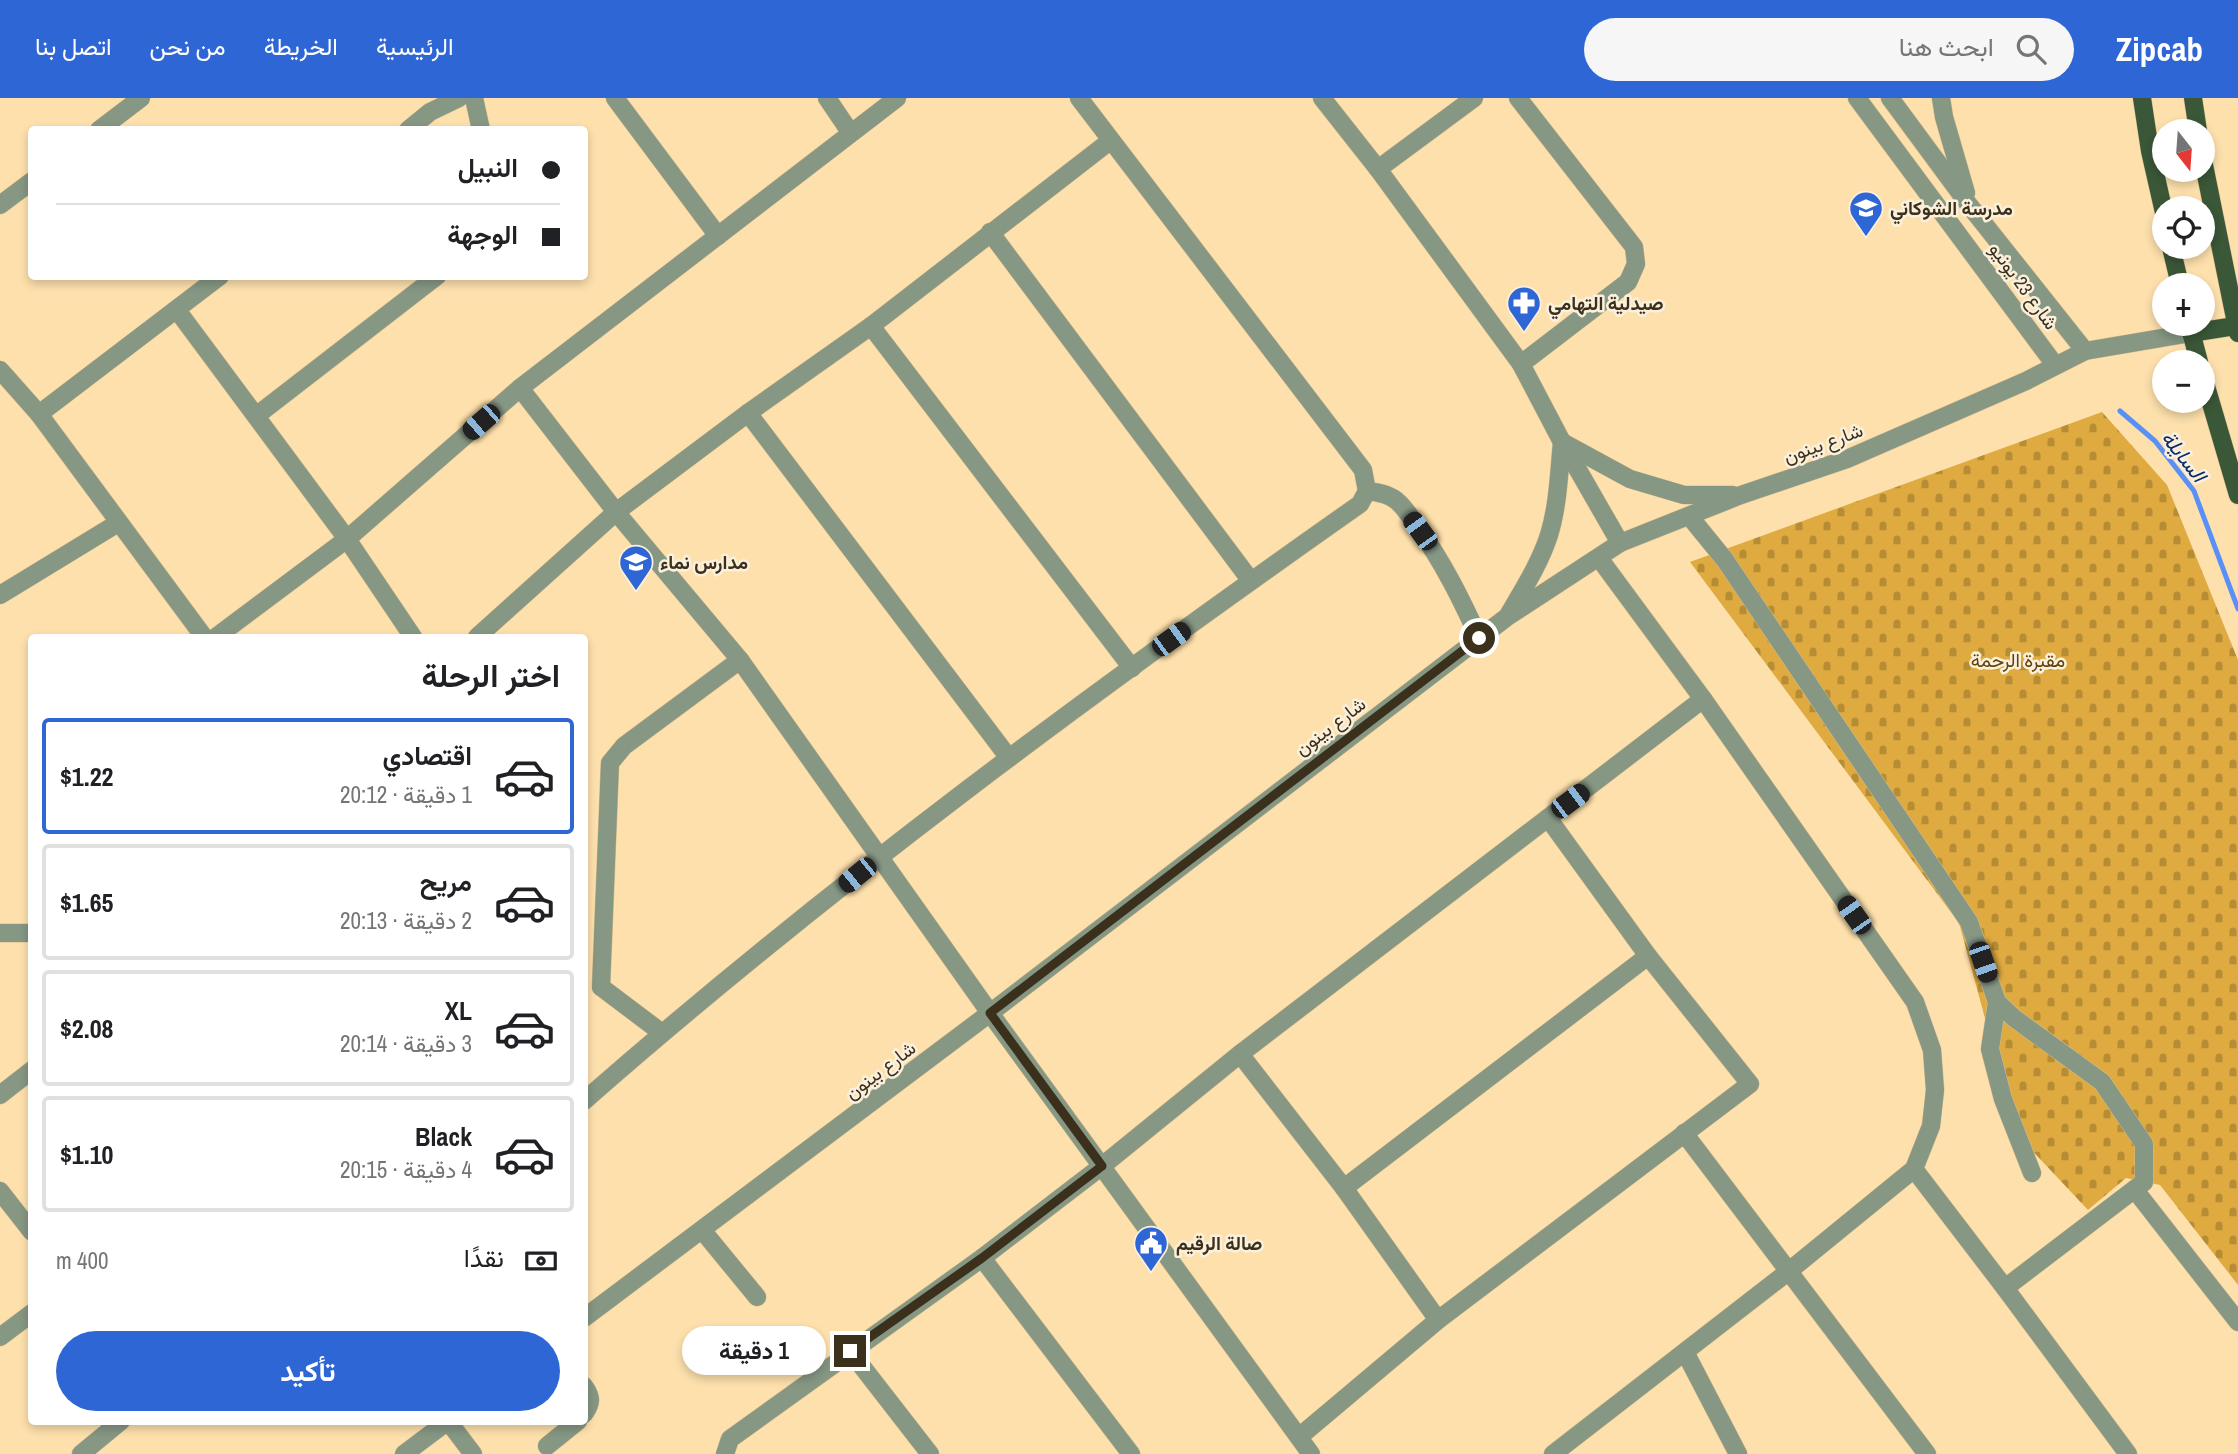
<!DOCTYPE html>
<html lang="ar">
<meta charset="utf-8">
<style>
body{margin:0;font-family:"Archivo Narrow",Vazirmatn,sans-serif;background:#f6f6f6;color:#202124;direction:rtl;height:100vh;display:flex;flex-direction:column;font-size:26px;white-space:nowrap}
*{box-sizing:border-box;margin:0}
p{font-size:23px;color:#757577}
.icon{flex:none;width:38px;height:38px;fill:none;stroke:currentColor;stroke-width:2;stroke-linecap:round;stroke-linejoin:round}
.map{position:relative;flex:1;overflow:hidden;direction:ltr}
.details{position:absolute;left:28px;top:536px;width:560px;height:791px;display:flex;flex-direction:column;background:#fff;border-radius:7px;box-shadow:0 4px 10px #0003;direction:rtl}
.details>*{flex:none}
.hud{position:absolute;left:28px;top:28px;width:560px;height:154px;border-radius:7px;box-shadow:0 4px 10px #0003;direction:rtl;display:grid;align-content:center;height:154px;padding:0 28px;background:#fff}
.needle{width:46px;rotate:163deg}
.buttons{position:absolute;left:2152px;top:21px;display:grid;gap:14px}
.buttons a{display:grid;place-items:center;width:63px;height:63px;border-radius:50%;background:#fff;box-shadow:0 4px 10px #0003;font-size:35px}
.end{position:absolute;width:32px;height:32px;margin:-16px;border:9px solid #3b301c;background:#fff;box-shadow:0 0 0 4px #fff}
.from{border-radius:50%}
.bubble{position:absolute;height:49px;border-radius:24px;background:#fff;box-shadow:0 4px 10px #0003;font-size:23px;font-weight:700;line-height:49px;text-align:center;direction:rtl}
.car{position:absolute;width:21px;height:42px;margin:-21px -10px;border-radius:9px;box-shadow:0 0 5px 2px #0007;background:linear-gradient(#222 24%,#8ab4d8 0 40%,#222 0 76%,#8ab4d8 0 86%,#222 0)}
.hud b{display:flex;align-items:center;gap:24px;height:66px;font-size:26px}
.hud b+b{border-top:2px solid #e0e0e0}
.hud i{width:18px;height:18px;background:#202124}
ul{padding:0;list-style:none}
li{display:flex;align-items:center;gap:21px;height:116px;margin:0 14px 10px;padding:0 14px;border:4px solid #e0e0e0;border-radius:7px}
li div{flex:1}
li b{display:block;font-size:26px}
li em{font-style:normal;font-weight:700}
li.current{border-color:#2e67d5}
li>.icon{width:63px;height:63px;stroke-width:1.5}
h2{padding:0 28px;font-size:32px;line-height:84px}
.pay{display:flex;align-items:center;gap:18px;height:77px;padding:0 28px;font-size:26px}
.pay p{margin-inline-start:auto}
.button{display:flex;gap:14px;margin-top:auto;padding:14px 28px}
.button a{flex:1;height:80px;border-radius:42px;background:#2e67d5;color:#fff;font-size:28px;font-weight:700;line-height:80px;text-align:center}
header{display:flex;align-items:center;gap:42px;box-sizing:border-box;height:98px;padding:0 35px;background:#2e67d5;color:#fff}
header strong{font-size:33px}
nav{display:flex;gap:38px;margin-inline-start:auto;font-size:24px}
.search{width:490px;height:63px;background:#f6f6f6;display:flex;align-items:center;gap:18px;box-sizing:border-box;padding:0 24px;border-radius:38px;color:#757577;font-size:26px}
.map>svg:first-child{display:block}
.cemetery{fill:url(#cemetery-stones)}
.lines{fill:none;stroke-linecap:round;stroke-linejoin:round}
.stream{stroke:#5990f8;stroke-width:5}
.minor-casing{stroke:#d6bd8f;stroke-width:19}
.major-casing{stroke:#d6bd8f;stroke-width:19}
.minor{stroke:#869784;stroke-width:18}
.major{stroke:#3a5737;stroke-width:18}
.route{stroke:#3b301c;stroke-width:9}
.labels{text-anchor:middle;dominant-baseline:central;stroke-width:5;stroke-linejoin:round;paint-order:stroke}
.poi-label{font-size:19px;font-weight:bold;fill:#3b301c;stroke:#fbf0dc;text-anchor:start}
.street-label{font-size:19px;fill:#3b301c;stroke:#fbf0dc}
.park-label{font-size:19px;fill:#5f450c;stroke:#fbf0dc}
.water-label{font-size:21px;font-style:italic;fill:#0c2d6d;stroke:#fbf0dc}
</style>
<header>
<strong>Zipcab</strong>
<div class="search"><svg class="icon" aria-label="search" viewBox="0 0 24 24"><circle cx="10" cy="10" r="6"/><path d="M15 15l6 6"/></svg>ابحث هنا</div>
<nav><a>الرئيسية</a><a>الخريطة</a><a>من نحن</a><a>اتصل بنا</a></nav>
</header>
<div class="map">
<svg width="2238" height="1356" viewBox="0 0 2238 1356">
<defs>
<pattern id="cemetery-stones" width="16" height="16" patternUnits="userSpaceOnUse" patternTransform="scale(1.75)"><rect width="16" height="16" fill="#dfab40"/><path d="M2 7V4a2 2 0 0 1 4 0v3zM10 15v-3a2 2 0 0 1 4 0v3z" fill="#b68c35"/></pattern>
</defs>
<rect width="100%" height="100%" fill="#fde0ac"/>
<path class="cemetery" d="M2102,314L2167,387L2238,562V1187L2160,1087L2126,1080L2088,1112L2023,1043L1991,942L1959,825L1690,464Z"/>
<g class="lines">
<path class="stream" d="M2120,313L2155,343L2194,393L2238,511"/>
<g class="minor-casing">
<g id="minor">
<path d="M474,0L481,32"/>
<path d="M615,0L718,138"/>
<path d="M827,0L850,34"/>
<path d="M1322,0L1378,71L1521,266L1562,344L1620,445"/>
<path d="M1518,0L1634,149L1636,166L1628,184L1521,266"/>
<path d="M1857,0L2055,267"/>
<path d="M1890,0L1969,107L2085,253"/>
<path d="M1941,0L1944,19L1966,95"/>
<path d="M99,32L141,0"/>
<path d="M408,32L430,14L459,0"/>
<path d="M1378,71L1474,0"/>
<path d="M0,107L32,83"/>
<path d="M990,134L1251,483"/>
<path d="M177,212L347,441L413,539"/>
<path d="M871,228L1132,570"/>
<path d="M0,272L39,316L204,539"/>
<path d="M520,290L616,414L740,562L990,915L1311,1356"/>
<path d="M748,315L1009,660"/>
<path d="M39,316L220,178"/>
<path d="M256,318L437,178"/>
<path d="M1562,344L1630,381L1684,397H1733"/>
<path d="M1367,393C1378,394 1390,396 1398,404C1406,411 1412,421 1418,430C1443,464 1461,501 1479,540"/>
<path d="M1690,419L1725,462L1969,824L1997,904L2014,920L2102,984L2144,1046V1084L2005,1190"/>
<path d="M0,497L118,425"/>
<path d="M1509,516C1524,490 1540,465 1549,437C1558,408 1559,375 1562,344"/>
<path d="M216,539L347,441L520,290L897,0"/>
<path d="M477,539L616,414L748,315L871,228L1110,43"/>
<path d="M0,835H32"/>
<path d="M1997,904L1990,951L2003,1001L2032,1075"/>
<path d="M662,935L601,889L610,665L624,648L740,562"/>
<path d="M1240,956L1344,1090L1438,1222"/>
<path d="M0,997L32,972"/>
<path d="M584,1003C830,787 1093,594 1360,406L1367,393L1363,372L1079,0"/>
<path d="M1684,1035L1927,1356"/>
<path d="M1914,1071L2005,1190L2128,1356"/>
<path d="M1344,1090L1648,858"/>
<path d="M2135,1092L2238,1224"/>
<path d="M0,1093L32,1134"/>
<path d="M702,1132L757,1199"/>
<path d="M982,1160L1131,1356"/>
<path d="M584,1220L990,915L1507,519L1620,445L1741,397L1847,361L2026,283L2085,253L2191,235"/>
<path d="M0,1239L32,1215"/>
<path d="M850,1253L930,1356"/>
<path d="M1685,1254L1738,1356"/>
<path d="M584,1288C592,1299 592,1305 584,1316"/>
<path d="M448,1323L473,1356"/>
<path d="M1299,1339L1438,1222L1750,986L1648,858L1548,720"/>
<path d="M547,1348L578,1323"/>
<path d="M81,1356L121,1323"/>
<path d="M404,1356L448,1323"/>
<path d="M725,1356L730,1341L982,1160L1102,1068L1240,956L1703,601"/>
<path d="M1553,1356L1789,1173L1914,1071L1931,1028L1935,992L1932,952L1915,904L1703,601L1599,460"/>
</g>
</g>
<g class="major-casing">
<g id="major">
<path d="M2142,0L2150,53L2165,119"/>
<path d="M2193,0L2198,33"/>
<path d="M2203,62L2238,235"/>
<path d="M2171,149L2180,187"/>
<path d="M2189,226L2199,264"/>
<path d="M2191,235L2235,228"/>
<path d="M2203,278L2238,397"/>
</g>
</g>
<use href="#minor" class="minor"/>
<use href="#major" class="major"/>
</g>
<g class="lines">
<path class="route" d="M850,1253L982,1160L1102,1068L990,915L1479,540"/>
</g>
<defs>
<g id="school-pin" transform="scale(1.75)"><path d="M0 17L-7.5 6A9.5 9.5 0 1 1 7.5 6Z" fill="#2e67d5" stroke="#fbf0dc"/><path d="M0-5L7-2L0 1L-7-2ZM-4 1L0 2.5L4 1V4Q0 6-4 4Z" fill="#fff"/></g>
<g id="pharmacy-pin" transform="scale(1.75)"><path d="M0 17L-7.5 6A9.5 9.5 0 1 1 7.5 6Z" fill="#2e67d5" stroke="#fbf0dc"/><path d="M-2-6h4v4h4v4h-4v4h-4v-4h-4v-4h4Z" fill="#fff"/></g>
<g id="civic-pin" transform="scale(1.75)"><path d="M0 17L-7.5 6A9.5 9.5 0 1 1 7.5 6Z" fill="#2e67d5" stroke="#fbf0dc"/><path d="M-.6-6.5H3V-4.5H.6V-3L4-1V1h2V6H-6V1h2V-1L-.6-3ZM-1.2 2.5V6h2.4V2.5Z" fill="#fff"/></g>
</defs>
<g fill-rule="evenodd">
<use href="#school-pin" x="1866" y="110"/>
<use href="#pharmacy-pin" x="1524" y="205"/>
<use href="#school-pin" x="636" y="464"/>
<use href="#civic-pin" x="1151" y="1145"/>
</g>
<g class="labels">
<g class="poi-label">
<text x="1890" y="110">مدرسة الشوكاني</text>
<text x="1548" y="205">صيدلية التهامي</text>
<text x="660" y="464">مدارس نماء</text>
<text x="1176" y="1145">صالة الرقيم</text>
</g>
<g class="street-label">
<text transform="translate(2024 188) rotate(54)">شارع 23 يونيو</text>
<text transform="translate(1823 345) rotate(-20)">شارع بينون</text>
<text transform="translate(1330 628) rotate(-37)">شارع بينون</text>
<text transform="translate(880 972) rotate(-37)">شارع بينون</text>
</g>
<g class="park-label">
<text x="2018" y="562">مقبرة الرحمة</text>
</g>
<g class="water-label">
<text transform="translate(2184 358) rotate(52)">السايلة</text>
</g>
</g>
</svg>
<div class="buttons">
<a><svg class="needle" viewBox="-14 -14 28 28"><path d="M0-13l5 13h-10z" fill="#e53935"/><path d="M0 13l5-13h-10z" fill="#757577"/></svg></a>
<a><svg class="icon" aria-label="locate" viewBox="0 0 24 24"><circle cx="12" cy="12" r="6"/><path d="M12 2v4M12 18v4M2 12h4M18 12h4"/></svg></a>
<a>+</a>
<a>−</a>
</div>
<i class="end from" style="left:1479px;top:540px"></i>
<i class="end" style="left:850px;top:1253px"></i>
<div class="bubble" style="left:682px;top:1228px;width:144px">1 دقيقة</div>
<i class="car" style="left:481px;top:324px;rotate:229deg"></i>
<i class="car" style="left:1420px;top:433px;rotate:324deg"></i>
<i class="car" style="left:1171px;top:541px;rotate:54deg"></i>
<i class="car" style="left:1570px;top:703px;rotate:53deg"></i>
<i class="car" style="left:857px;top:777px;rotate:231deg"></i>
<i class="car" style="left:1854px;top:817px;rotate:325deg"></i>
<i class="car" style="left:1983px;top:864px;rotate:161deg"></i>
<div class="hud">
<b><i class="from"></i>النبيل</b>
<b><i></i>الوجهة</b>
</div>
<section class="details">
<h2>اختر الرحلة</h2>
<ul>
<li class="current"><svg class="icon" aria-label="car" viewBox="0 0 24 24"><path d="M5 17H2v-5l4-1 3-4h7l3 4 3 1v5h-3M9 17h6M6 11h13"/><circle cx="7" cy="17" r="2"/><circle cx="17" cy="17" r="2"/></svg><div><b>اقتصادي</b><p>1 دقيقة · 20:12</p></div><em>$1.22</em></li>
<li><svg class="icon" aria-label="car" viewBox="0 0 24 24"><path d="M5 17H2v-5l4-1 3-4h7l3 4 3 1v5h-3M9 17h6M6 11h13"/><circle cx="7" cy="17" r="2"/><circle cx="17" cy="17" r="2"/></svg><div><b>مريح</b><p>2 دقيقة · 20:13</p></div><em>$1.65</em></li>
<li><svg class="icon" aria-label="car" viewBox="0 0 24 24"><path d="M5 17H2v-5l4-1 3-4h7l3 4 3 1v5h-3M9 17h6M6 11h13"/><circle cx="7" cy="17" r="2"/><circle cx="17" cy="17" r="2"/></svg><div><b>XL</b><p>3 دقيقة · 20:14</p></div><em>$2.08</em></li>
<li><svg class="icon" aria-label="car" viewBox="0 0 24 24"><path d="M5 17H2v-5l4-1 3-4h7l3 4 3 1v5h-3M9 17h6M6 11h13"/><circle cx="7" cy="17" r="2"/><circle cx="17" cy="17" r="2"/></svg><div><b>Black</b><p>4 دقيقة · 20:15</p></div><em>$1.10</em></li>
</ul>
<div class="pay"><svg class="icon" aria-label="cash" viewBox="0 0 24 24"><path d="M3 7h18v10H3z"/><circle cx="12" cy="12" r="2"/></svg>نقدًا<p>400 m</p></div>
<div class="button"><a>تأكيد</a></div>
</section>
</div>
